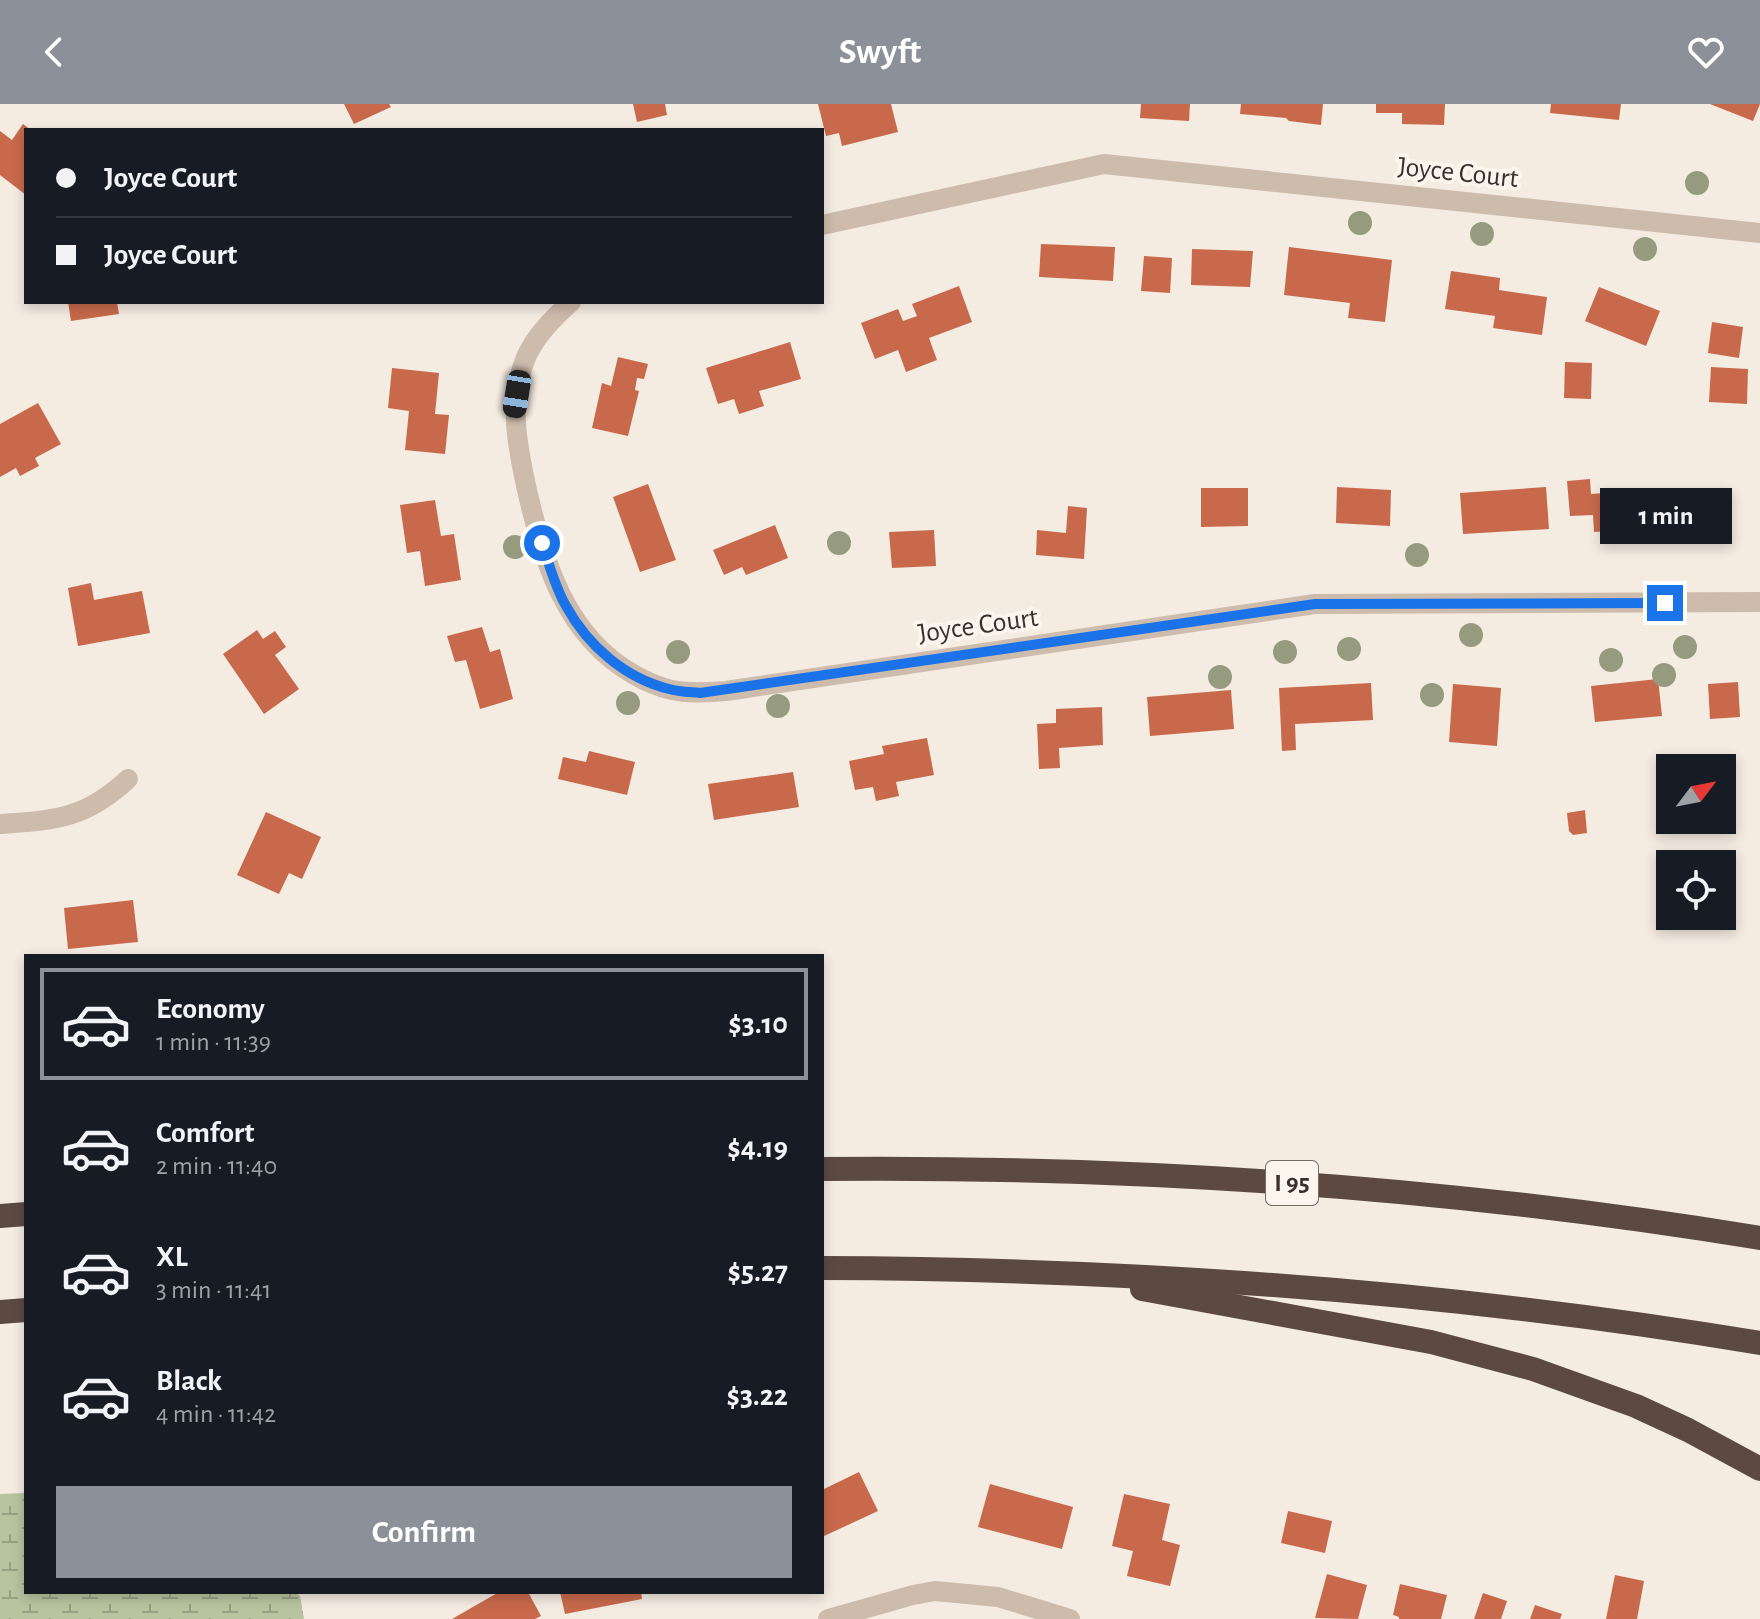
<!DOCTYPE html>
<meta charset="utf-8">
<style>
body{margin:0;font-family:"Alegreya Sans",sans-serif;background:#242831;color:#f1f3f6;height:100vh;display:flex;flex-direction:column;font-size:30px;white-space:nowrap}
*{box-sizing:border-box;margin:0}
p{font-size:26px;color:#9ea1a6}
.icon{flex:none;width:44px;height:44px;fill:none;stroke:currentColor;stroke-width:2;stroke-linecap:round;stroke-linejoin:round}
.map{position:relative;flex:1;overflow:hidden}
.sheet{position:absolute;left:24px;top:850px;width:800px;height:640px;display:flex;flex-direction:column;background:#171b24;border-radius:0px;box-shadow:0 4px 12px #0003}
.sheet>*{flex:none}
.top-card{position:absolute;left:24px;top:24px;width:800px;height:176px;border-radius:0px;box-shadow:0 4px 12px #0003;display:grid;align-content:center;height:176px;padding:0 32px;background:#171b24}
.needle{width:52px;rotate:58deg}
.buttons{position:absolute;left:1656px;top:650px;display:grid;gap:16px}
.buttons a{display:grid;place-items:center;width:80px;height:80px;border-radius:0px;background:#171b24;box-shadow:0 4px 12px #0003;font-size:40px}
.end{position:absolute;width:36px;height:36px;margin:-18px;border:10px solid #1a73e8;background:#fff;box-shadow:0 0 0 4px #fff}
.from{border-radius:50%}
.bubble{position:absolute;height:56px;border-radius:0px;background:#171b24;box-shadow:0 4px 12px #0003;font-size:26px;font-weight:700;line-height:56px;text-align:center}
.car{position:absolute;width:24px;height:48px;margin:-24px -12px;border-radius:10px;box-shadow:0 0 6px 2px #0007;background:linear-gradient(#222 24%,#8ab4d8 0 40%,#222 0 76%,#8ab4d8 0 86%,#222 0)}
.top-card b{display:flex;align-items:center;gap:28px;height:76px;font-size:30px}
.top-card b+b{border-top:2px solid #363941}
.top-card i{width:20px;height:20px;background:#f1f3f6}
ul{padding:14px 0 0;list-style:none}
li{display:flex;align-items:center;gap:24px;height:112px;margin:0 16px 12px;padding:0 16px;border:4px solid transparent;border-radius:0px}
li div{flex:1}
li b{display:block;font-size:30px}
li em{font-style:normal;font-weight:700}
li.current{border-color:#8c9099}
li>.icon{width:72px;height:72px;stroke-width:1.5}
.primary-button{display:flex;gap:16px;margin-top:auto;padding:16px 32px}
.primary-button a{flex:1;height:92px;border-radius:0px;background:#8c9099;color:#fff;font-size:32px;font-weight:700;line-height:92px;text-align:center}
header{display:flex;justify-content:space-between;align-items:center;height:104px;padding:0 32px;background:#8c9099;color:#fff;font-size:36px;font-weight:700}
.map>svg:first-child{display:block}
.wetland{fill:url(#wetland-marsh)}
.building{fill:#c8694b}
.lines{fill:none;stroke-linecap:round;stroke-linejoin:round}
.minor{stroke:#cdbbac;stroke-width:20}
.highway{stroke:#5c4a42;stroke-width:24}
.tree{fill:#969b7f}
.route{stroke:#1a73e8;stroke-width:10}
.labels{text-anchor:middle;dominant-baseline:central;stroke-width:8;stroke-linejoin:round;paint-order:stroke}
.shield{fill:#fbf5ee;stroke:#756b66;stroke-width:2}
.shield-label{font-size:26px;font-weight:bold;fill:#3b302b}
.street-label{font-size:28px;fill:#3b302b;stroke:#fbf5ee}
</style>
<header><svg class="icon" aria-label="back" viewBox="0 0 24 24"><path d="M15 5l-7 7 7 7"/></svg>Swyft<svg class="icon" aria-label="heart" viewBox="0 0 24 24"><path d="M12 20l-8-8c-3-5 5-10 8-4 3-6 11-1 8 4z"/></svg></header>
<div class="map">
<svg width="1760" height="1515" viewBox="0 0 1760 1515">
<defs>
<pattern id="wetland-marsh" width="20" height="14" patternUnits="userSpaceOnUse" patternTransform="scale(2)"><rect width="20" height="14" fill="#b8c4a0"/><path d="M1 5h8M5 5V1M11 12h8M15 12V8" fill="none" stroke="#97a083"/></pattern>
</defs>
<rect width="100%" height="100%" fill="#f4ebe1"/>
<path class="wetland" d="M26,1389V1488H295L300,1492L304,1515H0V1390Z"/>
<g class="building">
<path d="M344,0H389L391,3L354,20Z"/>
<path d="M633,0H665L667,11L637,18Z"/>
<path d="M818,0H891L898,28L842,42L839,29L826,32Z"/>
<path d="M1141,0H1190L1189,17L1140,14Z"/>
<path d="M1241,0H1323L1321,21L1289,17L1286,14L1240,10Z"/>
<path d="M1376,0H1445L1444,21L1402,20V9H1376Z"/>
<path d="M1551,0H1621L1619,16L1550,9Z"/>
<path d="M1710,0H1760L1753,17Z"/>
<path d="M23,20L31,26H26V91L0,71V27L12,36Z"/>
<path d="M1041,140L1115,143L1113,177L1039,173Z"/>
<path d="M1289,143L1392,156L1385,218L1348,214L1350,199L1284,191Z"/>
<path d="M1192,145L1253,147L1250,183L1191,181Z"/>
<path d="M1144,152L1172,154L1170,189L1141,187Z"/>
<path d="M1451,167L1500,174L1499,186L1547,193L1542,231L1493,224L1495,212L1445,205Z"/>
<path d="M959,182L972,218L929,234L937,256L906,268L898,246L875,255L861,219L898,205L903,217L917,212L912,200Z"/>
<path d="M1599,183L1660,207L1646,242L1585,217Z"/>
<path d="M68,198H117L119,210L71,217Z"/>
<path d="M1712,218L1743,223L1739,254L1708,249Z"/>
<path d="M790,238L801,275L759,287L764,302L739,310L734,295L718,300L706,264Z"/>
<path d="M618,253L648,260L644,275L637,274L635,286L639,287L628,332L592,324L602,279L611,282Z"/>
<path d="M1565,258L1592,259L1591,295L1564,294Z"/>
<path d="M1711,263L1748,265L1747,300L1709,298Z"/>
<path d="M392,264L439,269L435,310L449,311L445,350L405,346L409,307L388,304Z"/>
<path d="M38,299L61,340L35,354L39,362L20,372L16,364L0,373V320Z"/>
<path d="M1590,375L1591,390L1644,386L1647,424L1594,428L1593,411L1570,412L1567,377Z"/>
<path d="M648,380L676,456L640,468L613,393Z"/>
<path d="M1337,383L1391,386L1390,422L1336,419Z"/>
<path d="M1546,383L1549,425L1463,430L1460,389Z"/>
<path d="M1201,384H1248V422L1201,423Z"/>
<path d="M435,396L441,432L454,430L461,476L425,482L420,447L407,449L400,401Z"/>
<path d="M1068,402L1087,404L1084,455L1036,451L1037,426L1066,429Z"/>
<path d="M775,421L788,454L746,471L742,463L724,471L713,446Z"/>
<path d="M934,426L936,462L892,464L889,428Z"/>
<path d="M91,479L94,496L142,487L150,529L78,542L68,484Z"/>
<path d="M482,523L490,548L500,545L513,595L480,605L466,556L455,558L447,532Z"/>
<path d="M257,526L263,535L275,527L286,543L275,551L299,585L264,610L223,550Z"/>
<path d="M1658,575L1662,612L1595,618L1591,582Z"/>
<path d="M1738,578L1740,613L1710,615L1708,580Z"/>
<path d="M1371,579L1373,616L1295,620L1296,646L1282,647L1279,584Z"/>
<path d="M1453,580L1501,584L1497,642L1449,638Z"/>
<path d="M1231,586L1234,625L1150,632L1147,593Z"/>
<path d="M1102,603L1103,641L1059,644L1060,664L1039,665L1037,620L1056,619V605Z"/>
<path d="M927,634L934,671L896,678L899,692L876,697L873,683L855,686L849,657L884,650L882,642Z"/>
<path d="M589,647L635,658L627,691L558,675L563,653L586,658Z"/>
<path d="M793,668L799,703L714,716L708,680Z"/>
<path d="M1585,706L1587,729L1573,731L1569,727L1567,709Z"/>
<path d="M266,708L321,733L302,775L289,769L279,790L237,771Z"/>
<path d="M133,796L138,838L68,845L64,804Z"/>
<path d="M859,1368L878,1407L822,1433V1386Z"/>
<path d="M990,1380L1073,1403L1062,1445L978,1423Z"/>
<path d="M1124,1390L1170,1400L1162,1436L1180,1441L1170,1482L1127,1472L1133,1447L1112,1442Z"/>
<path d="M1288,1407L1332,1417L1325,1449L1281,1439Z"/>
<path d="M1327,1470L1367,1481L1358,1515L1315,1514Z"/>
<path d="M1615,1471L1644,1477L1637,1515H1606Z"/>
<path d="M1400,1480L1447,1491L1441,1515H1399V1513L1393,1511Z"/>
<path d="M499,1488H528L541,1512L535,1515H452Z"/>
<path d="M560,1488H641L642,1495L565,1510Z"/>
<path d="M1483,1489L1507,1497L1501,1515H1474Z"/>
<path d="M1535,1501L1562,1510L1560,1515H1530Z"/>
</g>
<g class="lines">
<g class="minor">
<path d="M822,121L1104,60L1760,129"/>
<path d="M571,198C554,213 538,229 528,249C507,293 517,341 527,386C543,457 566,532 633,570C645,577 658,583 672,586C690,590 708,588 726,587L1315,500L1760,498"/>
<path d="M0,720C56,716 85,715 128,675"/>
<path d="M828,1515L913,1491L935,1487L998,1493L1070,1515"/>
</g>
<g class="highway">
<path d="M822,1065C1136,1062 1450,1083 1760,1134"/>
<path d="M0,1112L26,1110"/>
<path d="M822,1164C1137,1165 1449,1187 1760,1239"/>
<path d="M1142,1185L1431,1238L1533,1265L1636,1302L1688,1326L1760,1365"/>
<path d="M0,1208L26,1206"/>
</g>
</g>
<g class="tree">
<circle cx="1697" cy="79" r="12"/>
<circle cx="1360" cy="119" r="12"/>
<circle cx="1482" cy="130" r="12"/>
<circle cx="1645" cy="145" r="12"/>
<circle cx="839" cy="439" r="12"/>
<circle cx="515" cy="443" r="12"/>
<circle cx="1417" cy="451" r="12"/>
<circle cx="1471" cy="531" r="12"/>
<circle cx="1685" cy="543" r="12"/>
<circle cx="1349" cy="545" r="12"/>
<circle cx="678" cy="548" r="12"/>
<circle cx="1285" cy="548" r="12"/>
<circle cx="1611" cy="556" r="12"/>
<circle cx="1664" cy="571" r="12"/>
<circle cx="1220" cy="573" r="12"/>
<circle cx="1432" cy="591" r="12"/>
<circle cx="628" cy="599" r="12"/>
<circle cx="778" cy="602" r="12"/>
</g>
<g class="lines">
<path class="route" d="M542,439C549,460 555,483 566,502C588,542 625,574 669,585C679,588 690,588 700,589L1315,500L1665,499"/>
</g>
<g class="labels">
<rect class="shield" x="1266" y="1057" width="52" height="44" rx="6"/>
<g class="shield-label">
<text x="1292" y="1079">I 95</text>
</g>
<g class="street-label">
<text transform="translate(1458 69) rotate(6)">Joyce Court</text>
<text transform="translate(978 522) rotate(-8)">Joyce Court</text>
</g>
</g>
</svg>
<div class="buttons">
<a><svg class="needle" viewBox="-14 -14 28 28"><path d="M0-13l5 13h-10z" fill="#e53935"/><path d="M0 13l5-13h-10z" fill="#9ea1a6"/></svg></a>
<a><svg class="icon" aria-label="locate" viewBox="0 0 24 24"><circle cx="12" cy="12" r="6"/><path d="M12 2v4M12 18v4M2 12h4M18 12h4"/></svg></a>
</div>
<i class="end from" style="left:542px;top:439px"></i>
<i class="end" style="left:1665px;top:499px"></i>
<div class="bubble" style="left:1600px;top:384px;width:132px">1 min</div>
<i class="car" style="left:517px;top:290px;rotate:189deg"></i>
<div class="top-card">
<b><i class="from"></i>Joyce Court</b>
<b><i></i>Joyce Court</b>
</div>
<section class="sheet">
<ul>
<li class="current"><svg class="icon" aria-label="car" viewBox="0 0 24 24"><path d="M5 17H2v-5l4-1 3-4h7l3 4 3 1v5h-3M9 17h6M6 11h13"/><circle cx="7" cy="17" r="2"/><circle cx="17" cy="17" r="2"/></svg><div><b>Economy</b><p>1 min · 11:39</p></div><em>$3.10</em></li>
<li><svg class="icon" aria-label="car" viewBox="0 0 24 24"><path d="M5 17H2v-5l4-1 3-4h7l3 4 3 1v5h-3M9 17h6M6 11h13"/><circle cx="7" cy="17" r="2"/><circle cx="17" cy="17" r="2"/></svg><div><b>Comfort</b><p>2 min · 11:40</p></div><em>$4.19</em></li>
<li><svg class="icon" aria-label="car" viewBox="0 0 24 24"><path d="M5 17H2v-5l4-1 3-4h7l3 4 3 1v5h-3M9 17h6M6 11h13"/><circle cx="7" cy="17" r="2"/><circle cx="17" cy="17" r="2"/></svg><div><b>XL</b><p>3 min · 11:41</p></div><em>$5.27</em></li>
<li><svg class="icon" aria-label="car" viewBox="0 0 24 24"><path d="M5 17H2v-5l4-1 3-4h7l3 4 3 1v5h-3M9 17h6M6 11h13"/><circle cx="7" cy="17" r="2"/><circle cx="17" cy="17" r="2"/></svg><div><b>Black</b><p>4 min · 11:42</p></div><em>$3.22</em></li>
</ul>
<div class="primary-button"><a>Confirm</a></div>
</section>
</div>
